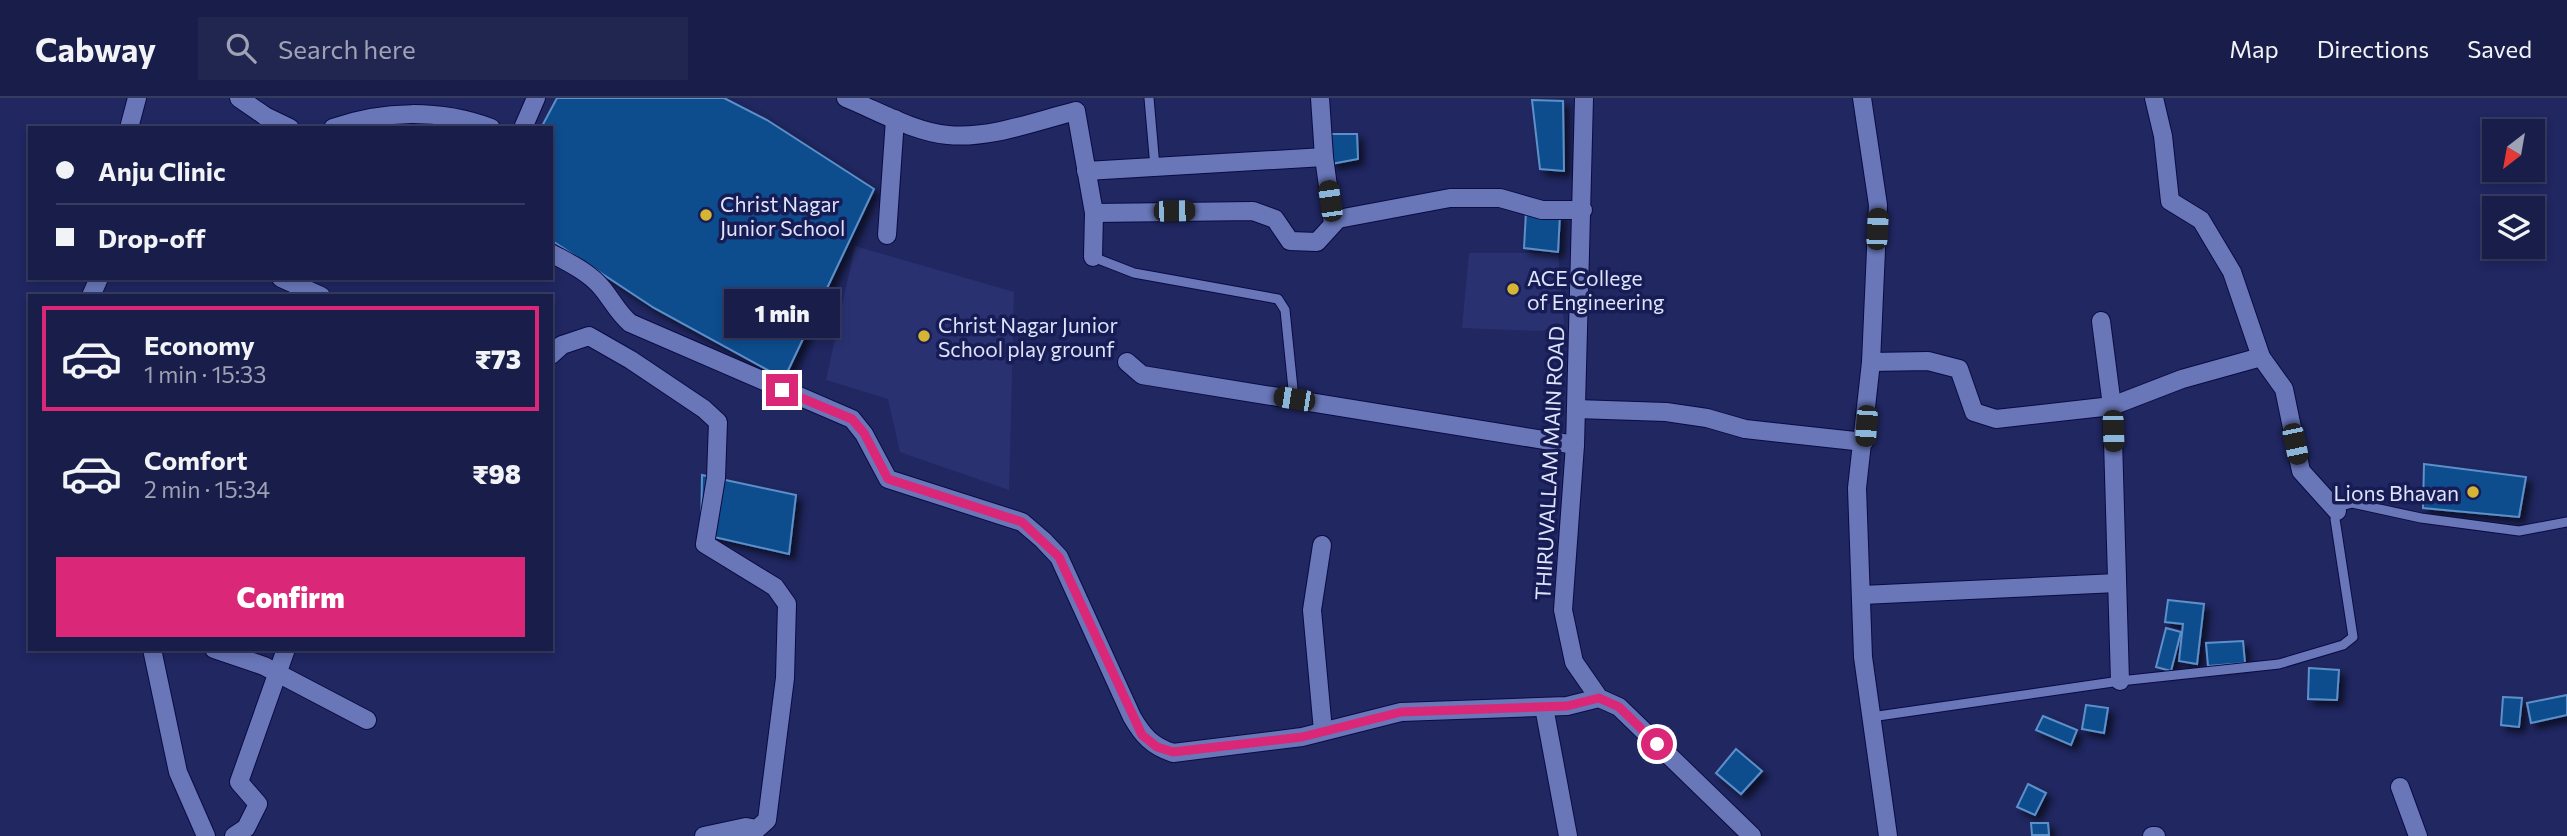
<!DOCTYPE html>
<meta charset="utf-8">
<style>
body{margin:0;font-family:Commissioner,sans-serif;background:#212650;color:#f1f3f6;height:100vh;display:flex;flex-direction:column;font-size:26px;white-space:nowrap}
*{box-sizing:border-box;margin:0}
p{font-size:23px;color:#9fa2b4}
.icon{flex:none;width:38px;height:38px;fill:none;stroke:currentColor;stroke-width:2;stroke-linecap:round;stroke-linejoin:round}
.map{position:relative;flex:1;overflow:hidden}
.panel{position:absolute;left:28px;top:196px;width:525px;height:357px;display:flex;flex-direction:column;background:#181d49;border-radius:0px;box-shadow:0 4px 10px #0003,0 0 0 2px #363b61}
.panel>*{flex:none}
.guide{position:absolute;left:28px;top:28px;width:525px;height:154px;border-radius:0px;box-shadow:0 4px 10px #0003,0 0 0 2px #363b61;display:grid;align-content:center;height:154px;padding:0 28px;background:#181d49}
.needle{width:46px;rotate:211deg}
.controls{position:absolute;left:2482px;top:21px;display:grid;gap:14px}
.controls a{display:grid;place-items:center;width:63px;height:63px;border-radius:0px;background:#181d49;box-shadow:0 4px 10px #0003,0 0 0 2px #363b61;font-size:35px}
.end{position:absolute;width:32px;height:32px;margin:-16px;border:9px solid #db2777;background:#fff;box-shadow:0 0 0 4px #fff}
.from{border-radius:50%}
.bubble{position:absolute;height:49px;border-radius:0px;background:#181d49;box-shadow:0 4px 10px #0003,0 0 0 2px #363b61;font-size:23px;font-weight:800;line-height:49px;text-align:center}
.car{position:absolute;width:21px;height:42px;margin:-21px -10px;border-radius:9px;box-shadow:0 0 5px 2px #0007;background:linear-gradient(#222 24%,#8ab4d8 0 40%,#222 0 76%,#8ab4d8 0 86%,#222 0)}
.guide b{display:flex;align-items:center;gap:24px;height:66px;font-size:26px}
.guide b+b{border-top:2px solid #363b61}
.guide i{width:18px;height:18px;background:#f1f3f6}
ul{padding:12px 0 0;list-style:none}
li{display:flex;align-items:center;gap:21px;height:105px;margin:0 14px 10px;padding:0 14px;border:4px solid transparent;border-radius:0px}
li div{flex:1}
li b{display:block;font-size:26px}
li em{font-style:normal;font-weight:800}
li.active{border-color:#db2777}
li>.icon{width:63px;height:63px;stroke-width:1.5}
.button{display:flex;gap:14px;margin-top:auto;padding:14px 28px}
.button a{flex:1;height:80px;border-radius:0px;background:#db2777;color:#fff;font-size:28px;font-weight:800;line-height:80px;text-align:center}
header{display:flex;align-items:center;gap:42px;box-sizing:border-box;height:98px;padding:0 35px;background:#181d49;border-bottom:2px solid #363b61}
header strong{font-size:33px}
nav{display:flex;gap:38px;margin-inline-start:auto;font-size:24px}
.search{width:490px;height:63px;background:#212650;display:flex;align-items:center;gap:18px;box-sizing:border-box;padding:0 24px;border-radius:0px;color:#9fa2b4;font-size:26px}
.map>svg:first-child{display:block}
.built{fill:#293171}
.building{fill:#094d8e;stroke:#5e8fc9;stroke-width:2;filter:url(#shadow)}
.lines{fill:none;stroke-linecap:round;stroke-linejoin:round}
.lane-casing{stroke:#0c0b43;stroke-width:11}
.street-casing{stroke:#0c0b43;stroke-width:20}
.secondary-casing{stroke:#0c0b43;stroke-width:20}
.lane{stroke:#6977b9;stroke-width:9}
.street{stroke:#6977b9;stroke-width:18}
.secondary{stroke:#6977b9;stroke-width:18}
.route{stroke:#db2777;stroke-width:9}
.poi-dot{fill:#d6b534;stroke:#171c55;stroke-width:2.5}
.labels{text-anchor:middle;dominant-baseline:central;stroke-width:7;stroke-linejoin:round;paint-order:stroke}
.poi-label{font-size:21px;fill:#dde3f9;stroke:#171c55;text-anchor:start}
.street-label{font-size:21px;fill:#dde3f9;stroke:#171c55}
</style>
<header>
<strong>Cabway</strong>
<div class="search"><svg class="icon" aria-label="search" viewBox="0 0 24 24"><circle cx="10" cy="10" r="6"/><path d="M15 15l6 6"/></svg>Search here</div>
<nav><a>Map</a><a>Directions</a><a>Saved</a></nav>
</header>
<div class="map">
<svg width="2567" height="738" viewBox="0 0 2567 738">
<defs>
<filter id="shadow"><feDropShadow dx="5.5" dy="5.5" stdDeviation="3.5" flood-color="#0009"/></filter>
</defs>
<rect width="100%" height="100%" fill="#202761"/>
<g class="built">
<path d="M855,148L1014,194L1009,392L900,354L888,301L826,282Z"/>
<path d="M1469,155H1558L1564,226L1542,233L1462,230Z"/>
</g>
<g class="building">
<path d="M557,0H724L767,22L874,91L784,281L654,210L551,142V30H541Z"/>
<path d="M1532,2L1563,3L1564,73L1540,71Z"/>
<path d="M1329,36H1357L1358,61L1331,66Z"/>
<path d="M1526,114L1560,116L1558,154L1524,150Z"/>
<path d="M2424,366L2526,379L2519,419L2423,410Z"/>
<path d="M702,377L796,397L789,456L701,436Z"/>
<path d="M2168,502L2204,506L2197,566L2179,563L2183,526L2165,524Z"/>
<path d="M2166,530L2181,534L2171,573L2156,569Z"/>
<path d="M2243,543L2245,565L2208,568L2206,545Z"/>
<path d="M2309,570L2339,572L2337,602L2308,601Z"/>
<path d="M2567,597V617L2531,625L2527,605Z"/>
<path d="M2503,599L2522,600L2519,629L2501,627Z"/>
<path d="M2086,607L2108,610L2104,635L2082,631Z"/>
<path d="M2043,618L2077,632L2071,647L2036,632Z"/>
<path d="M1736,651L1762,673L1741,696L1716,675Z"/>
<path d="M2028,686L2046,695L2035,717L2017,709Z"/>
<path d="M2031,725H2048L2049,737H2032Z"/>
</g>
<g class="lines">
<g class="lane-casing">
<g id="lane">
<path d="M1149,0L1155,69"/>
<path d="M1093,159L1134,175L1278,201L1285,212L1294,301"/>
<path d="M1871,619L2120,583L2279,566L2343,547L2353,539L2335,421C2337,410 2341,407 2352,405L2421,420L2519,433L2567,424"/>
</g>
</g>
<g class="street-casing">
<g id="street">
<path d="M239,0L265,18L290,30"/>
<path d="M846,0C878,13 914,34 948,37C990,41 1036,23 1076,13L1094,115L1093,159"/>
<path d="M1320,0L1324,59L1333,125"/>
<path d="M1862,0L1878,107L1871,264L1857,390L1863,559L1888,738"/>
<path d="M2154,0L2163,38L2170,103L2201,122L2232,174L2261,259L2284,291L2301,373L2337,413"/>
<path d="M129,30L137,0"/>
<path d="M333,30C383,12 440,11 491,30"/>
<path d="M523,30L536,0"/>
<path d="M1086,73L1324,59"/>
<path d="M1094,115L1253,113L1275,121L1290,143L1317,144L1338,121L1450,100H1500L1542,112H1583"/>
<path d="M887,137L895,21"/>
<path d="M551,155C569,165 589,174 602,190C612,202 618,215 630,225L852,321L864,336L888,381L1022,424L1043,442L1059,459L1132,619C1143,638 1152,648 1173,655L1302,639L1401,614L1567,608L1599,600"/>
<path d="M281,180L321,198"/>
<path d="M91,198L99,180"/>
<path d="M2101,223L2112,308L2120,583"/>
<path d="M551,257L562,247L589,238L631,262L704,311L718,324L716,380L705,446L775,489L787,506L785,580L767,722L757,731L746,729L704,738"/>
<path d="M1127,264L1142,277L1575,347"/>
<path d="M1871,264L1928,263L1959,271L1974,314L1996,321L2112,308L2182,281L2261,259"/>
<path d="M1576,311L1666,314L1707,320L1745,331L1864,344"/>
<path d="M1322,447L1312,512L1323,633"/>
<path d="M1862,497L2117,485"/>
<path d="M152,551L178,674L206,738"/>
<path d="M214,551L264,568L367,622"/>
<path d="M1544,609L1568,738"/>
<path d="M2400,689L2418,738"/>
<path d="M234,738L246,730L258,706L239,684L286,551"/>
<path d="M2152,738H2156"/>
</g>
</g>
<g class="secondary-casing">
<path id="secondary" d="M1584,0L1575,347L1563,512L1574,564L1599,600L1619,609L1752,738"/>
</g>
<use href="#lane" class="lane"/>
<use href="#street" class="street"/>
<use href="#secondary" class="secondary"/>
</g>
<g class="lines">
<path class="route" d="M782,292L852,321L864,335L888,381L1022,424L1059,459L1142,637L1157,649L1173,654L1302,639L1401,614L1567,608L1599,600L1619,609L1657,646"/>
</g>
<g class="poi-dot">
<circle cx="706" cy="117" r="7"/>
<circle cx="1513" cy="191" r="7"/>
<circle cx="924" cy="238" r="7"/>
<circle cx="2473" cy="394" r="7"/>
</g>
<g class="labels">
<g class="poi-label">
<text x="720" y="105">Christ Nagar<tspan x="720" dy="24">Junior School</tspan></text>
<text x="1527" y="179">ACE College<tspan x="1527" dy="24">of Engineering</tspan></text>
<text x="938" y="226">Christ Nagar Junior<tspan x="938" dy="24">School play grounf</tspan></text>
<text x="2459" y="394" text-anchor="end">Lions Bhavan</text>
</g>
<g class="street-label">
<text transform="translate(1549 365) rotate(-87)">THIRUVALLAM MAIN ROAD</text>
</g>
</g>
</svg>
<div class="controls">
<a><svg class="needle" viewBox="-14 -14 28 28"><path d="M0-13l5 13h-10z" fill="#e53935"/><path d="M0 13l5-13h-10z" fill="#9fa2b4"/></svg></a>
<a><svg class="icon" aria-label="layers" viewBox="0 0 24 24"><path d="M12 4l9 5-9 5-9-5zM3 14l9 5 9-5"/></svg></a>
</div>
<i class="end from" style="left:1657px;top:646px"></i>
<i class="end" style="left:782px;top:292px"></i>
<div class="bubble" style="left:724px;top:191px;width:116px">1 min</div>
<i class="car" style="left:1330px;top:103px;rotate:352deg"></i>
<i class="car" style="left:1174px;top:113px;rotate:89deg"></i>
<i class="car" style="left:1877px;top:131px;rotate:3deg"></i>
<i class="car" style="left:1294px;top:301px;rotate:279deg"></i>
<i class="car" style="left:1866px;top:328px;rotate:184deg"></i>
<i class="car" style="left:2113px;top:333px;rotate:178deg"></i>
<i class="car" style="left:2295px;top:346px;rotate:168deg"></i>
<div class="guide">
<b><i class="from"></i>Anju Clinic</b>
<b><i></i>Drop-off</b>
</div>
<section class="panel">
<ul>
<li class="active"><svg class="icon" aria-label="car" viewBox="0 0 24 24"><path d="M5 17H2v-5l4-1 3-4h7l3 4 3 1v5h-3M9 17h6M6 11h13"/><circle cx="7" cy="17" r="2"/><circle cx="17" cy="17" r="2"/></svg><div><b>Economy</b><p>1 min · 15:33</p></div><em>₹73</em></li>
<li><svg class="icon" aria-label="car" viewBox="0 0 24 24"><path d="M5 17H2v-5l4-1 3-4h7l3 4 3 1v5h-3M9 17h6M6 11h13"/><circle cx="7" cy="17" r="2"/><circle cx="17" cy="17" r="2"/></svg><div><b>Comfort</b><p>2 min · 15:34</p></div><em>₹98</em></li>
</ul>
<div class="button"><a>Confirm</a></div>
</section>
</div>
